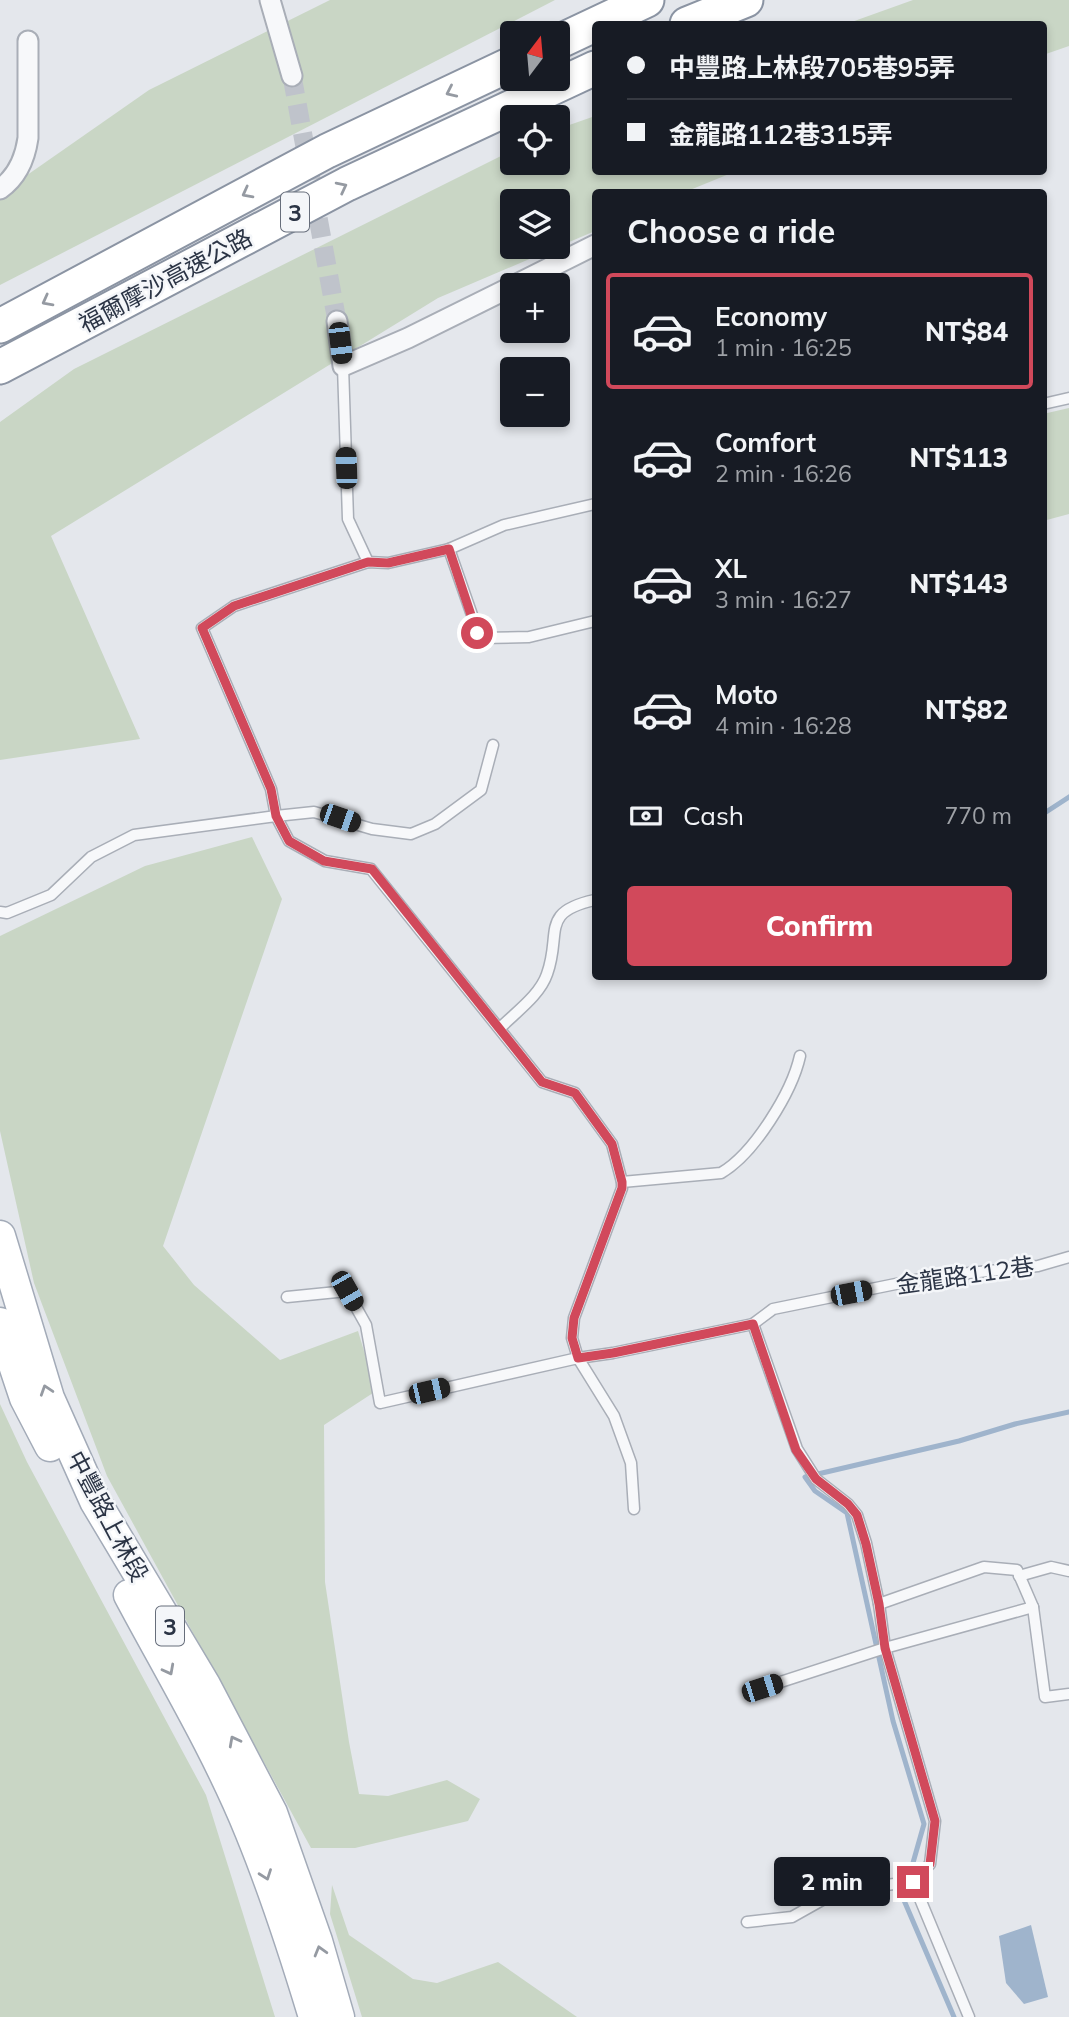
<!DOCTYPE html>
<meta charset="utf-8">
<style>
body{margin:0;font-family:Mulish,"Noto Sans TC",sans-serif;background:#20242c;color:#f1f3f6;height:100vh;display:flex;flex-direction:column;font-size:26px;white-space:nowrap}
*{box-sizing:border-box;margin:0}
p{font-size:23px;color:#9ea1a6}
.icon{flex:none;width:38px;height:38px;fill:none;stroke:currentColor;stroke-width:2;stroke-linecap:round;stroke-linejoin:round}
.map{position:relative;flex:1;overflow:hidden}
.side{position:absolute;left:592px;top:189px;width:455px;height:791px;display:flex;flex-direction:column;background:#171b24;border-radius:7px;box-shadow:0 4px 10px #0003}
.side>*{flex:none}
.hud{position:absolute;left:592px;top:21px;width:455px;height:154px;border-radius:7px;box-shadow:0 4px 10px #0003;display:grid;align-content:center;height:154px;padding:0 35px;background:#171b24}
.needle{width:46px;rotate:16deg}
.tools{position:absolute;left:500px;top:21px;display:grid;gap:14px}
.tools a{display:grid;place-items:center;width:70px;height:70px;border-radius:7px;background:#171b24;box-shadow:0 4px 10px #0003;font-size:35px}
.end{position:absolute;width:32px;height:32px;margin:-16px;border:9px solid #d1495b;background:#fff;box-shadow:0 0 0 4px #fff}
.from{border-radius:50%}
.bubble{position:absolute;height:49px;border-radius:7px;background:#171b24;box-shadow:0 4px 10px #0003;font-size:23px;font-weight:800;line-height:49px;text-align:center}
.car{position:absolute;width:21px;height:42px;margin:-21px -10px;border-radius:9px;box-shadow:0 0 5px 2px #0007;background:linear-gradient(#222 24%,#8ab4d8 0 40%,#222 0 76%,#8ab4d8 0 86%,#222 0)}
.hud b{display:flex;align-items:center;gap:24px;height:66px;font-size:26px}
.hud b+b{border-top:2px solid #363941}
.hud i{width:18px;height:18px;background:#f1f3f6}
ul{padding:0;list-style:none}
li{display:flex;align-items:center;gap:21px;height:116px;margin:0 14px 10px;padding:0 21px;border:4px solid transparent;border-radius:7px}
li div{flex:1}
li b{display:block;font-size:26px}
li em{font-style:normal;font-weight:800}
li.active{border-color:#d1495b}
li>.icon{width:63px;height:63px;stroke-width:1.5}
h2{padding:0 35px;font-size:32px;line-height:84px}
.pay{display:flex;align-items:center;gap:18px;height:77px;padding:0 35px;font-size:26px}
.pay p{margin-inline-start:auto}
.primary-button{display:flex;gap:14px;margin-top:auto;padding:14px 35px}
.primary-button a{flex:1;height:80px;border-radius:7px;background:#d1495b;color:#fff;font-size:28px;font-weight:800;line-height:80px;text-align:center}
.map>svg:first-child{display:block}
.green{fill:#c9d6c5;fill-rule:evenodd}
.water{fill:#9fb4cc}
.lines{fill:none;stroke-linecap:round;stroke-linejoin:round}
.stream{stroke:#9fb4cc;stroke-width:5}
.minor-tunnel{stroke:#bfc3cb;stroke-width:19;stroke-dasharray:19 10;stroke-linecap:butt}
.service-casing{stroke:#a9aeb7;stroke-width:13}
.minor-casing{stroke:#a9aeb7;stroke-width:23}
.primary-casing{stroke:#a3abb8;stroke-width:33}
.motorway-casing{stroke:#8b94a3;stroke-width:37}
.service{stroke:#f7f8fa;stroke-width:10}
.minor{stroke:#f7f8fa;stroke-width:19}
.primary{stroke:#fff;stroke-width:30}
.motorway{stroke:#fff;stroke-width:33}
.oneway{stroke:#959aa2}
.route{stroke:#d1495b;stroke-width:9}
.labels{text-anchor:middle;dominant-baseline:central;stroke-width:5;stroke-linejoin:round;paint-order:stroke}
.shield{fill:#f4f6f9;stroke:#676e7b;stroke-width:2}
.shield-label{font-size:23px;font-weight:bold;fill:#2b3445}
.street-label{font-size:24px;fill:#2b3445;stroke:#f4f6f9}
</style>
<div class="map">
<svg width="1069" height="2017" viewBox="0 0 1069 2017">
<rect width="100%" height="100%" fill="#e4e7ec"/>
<g class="green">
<path d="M330,0H555L0,285V194L149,90Z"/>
<path d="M913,0H1069V46L1043,55V24H846Z"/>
<path d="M595,116V172H734L685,192H595V231L438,298L51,536L140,739L0,760V422L74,369L513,150V163H558V129ZM513,201H558V247H513Z"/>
<path d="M1069,408V514L1043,521V414Z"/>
<path d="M252,837L282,899L163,1246L194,1285L280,1360L358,1331L376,1391L324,1425L325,1582L349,1742L359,1794L388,1796L447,1780L480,1799L468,1821L355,1848H311L107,1476L34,1283L0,1131V936L145,866Z"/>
<path d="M0,1404L27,1462L206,1795L275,2017H0Z"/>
<path d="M332,1885L349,1935L413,1979L437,1983L498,1962L577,2017H362L330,1914Z"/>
</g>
<path class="water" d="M1031,1925L1048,1997L1024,2004L1006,1983L999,1936Z"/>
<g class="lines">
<g class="stream">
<path d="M1043,814L1069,797"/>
<path d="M954,2017L903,1898L924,1824L893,1721L847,1513L815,1491L805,1477L959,1441L1015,1424L1069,1412"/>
</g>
<path class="minor-tunnel" d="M292,76L337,321"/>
<g class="service-casing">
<g id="service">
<path d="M343,366L348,519L368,562"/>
<path d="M1043,404L1069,398"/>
<path d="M449,549L480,638L529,637L595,621"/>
<path d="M493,745L481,790L435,824L411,834L372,829L314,812L276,816L271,789L202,628L234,606L368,562L388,563L449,549L504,525L595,504"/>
<path d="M0,912L7,913L51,895L91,857L134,835L276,816L289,841L325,861L371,869L542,1082L575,1093L612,1144L622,1182V1188L574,1318L572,1338L578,1358L613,1353L753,1324L773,1309L930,1277L1038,1266L1069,1257"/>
<path d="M500,1028C516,1012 540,995 547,974C562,933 539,912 595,900"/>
<path d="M622,1182L721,1173C754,1154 792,1092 800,1056"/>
<path d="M287,1297L347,1291L366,1325L380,1403L578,1358L614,1416L631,1463L634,1509"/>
<path d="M753,1324L797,1449L816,1479L848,1504L857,1515L866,1543L879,1604L885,1648L935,1821L930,1864L913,1882L969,2017"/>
<path d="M1019,1576L1051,1567L1069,1571"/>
<path d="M1033,1607L1045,1697L1069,1694"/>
<path d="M762,1688L885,1648L1033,1607L1017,1570L984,1567L879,1604"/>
<path d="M747,1922L792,1917L840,1890L913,1882"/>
</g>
</g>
<g class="minor-casing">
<g id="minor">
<path d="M270,0L292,76"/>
<path d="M0,189C17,177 25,159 28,138V41"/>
<path d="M515,285L595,245"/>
<path d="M337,321L343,366L408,338L513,286"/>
</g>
</g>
<g class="primary-casing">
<g id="primary">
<path d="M0,1236L49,1398L95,1501L205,1685L272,1813L317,1941L339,2017"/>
<path d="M0,1323L25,1398L50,1446"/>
<path d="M129,1595C170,1672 217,1750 250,1831C275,1892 295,1954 314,2017"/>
</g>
</g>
<g class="motorway-casing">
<g id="motorway">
<path d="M687,24L746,0"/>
<path d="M558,42L647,0"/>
<path d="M0,326L327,151L513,63"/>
<path d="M0,367L347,184L595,68"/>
</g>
</g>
<use href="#service" class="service"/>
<use href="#minor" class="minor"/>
<use href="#primary" class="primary"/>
<use href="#motorway" class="motorway"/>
</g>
<defs><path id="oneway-chevron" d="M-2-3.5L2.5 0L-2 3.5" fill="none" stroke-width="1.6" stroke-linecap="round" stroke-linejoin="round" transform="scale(1.75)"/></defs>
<g class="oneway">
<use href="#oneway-chevron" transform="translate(451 92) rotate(155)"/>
<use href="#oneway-chevron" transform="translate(342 187) rotate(-27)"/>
<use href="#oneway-chevron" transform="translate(247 193) rotate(152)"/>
<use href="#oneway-chevron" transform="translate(47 301) rotate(152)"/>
<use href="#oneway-chevron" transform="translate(46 1390) rotate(-108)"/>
<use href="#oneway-chevron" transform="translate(169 1670) rotate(62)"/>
<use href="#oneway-chevron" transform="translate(234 1741) rotate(-118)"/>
<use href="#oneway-chevron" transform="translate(266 1875) rotate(70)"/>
<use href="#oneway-chevron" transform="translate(320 1951) rotate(-106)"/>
</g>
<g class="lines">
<path class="route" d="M477,633L449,549L388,563L368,562L234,606L202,628L271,789L276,816L289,841L324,861L372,869L542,1082L575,1093L612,1144L622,1182V1188L574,1318L572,1338L578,1358L613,1353L753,1324L796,1450L816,1479L848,1504L857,1515L866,1544L879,1604L885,1648L935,1821L930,1864L913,1882"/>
</g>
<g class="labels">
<g class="shield">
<rect x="281" y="192.5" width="28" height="39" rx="5"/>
<rect x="156" y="1606.5" width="28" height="39" rx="5"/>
</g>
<g class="shield-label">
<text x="295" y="212">3</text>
<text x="170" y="1626">3</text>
</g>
<g class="street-label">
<text transform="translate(165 280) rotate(-28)">福爾摩沙高速公路</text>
<text transform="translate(965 1275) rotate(-8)">金龍路112巷</text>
<text transform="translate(108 1516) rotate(62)">中豐路上林段</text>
</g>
</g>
</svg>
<div class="tools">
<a><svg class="needle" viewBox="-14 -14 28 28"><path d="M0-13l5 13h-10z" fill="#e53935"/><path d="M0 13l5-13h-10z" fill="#9ea1a6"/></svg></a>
<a><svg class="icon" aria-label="locate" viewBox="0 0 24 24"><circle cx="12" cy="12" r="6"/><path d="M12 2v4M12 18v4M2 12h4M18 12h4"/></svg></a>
<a><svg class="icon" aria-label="layers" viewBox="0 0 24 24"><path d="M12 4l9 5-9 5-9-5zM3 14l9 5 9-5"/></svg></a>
<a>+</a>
<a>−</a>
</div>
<i class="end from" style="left:477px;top:633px"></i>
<i class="end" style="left:913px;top:1882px"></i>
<div class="bubble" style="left:774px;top:1857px;width:116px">2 min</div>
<i class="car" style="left:340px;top:343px;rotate:173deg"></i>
<i class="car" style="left:346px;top:468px;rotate:358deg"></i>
<i class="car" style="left:340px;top:818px;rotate:109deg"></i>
<i class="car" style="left:347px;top:1291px;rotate:150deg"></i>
<i class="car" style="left:851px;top:1293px;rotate:79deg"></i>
<i class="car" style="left:429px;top:1391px;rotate:77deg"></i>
<i class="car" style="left:762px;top:1688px;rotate:72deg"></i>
<div class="hud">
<b><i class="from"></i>中豐路上林段705巷95弄</b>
<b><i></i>金龍路112巷315弄</b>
</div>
<section class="side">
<h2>Choose a ride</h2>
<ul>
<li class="active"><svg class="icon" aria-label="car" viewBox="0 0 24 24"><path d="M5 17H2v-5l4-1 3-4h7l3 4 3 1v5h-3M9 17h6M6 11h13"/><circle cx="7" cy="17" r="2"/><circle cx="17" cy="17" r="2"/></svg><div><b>Economy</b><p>1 min · 16:25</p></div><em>NT$84</em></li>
<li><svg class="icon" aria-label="car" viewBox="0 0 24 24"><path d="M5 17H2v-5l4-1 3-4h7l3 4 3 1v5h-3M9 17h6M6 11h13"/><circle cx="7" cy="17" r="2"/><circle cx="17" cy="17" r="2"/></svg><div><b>Comfort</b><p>2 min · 16:26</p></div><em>NT$113</em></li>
<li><svg class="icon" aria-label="car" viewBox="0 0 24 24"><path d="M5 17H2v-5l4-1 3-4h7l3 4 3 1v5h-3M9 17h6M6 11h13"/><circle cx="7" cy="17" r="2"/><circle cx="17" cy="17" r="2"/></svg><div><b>XL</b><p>3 min · 16:27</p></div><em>NT$143</em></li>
<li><svg class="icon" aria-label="car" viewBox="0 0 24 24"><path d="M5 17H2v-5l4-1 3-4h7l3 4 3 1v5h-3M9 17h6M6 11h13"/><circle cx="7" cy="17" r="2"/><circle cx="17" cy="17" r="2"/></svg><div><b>Moto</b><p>4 min · 16:28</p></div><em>NT$82</em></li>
</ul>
<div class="pay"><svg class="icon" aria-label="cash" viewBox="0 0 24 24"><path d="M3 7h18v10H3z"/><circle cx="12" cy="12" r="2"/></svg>Cash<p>770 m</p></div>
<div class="primary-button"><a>Confirm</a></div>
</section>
</div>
